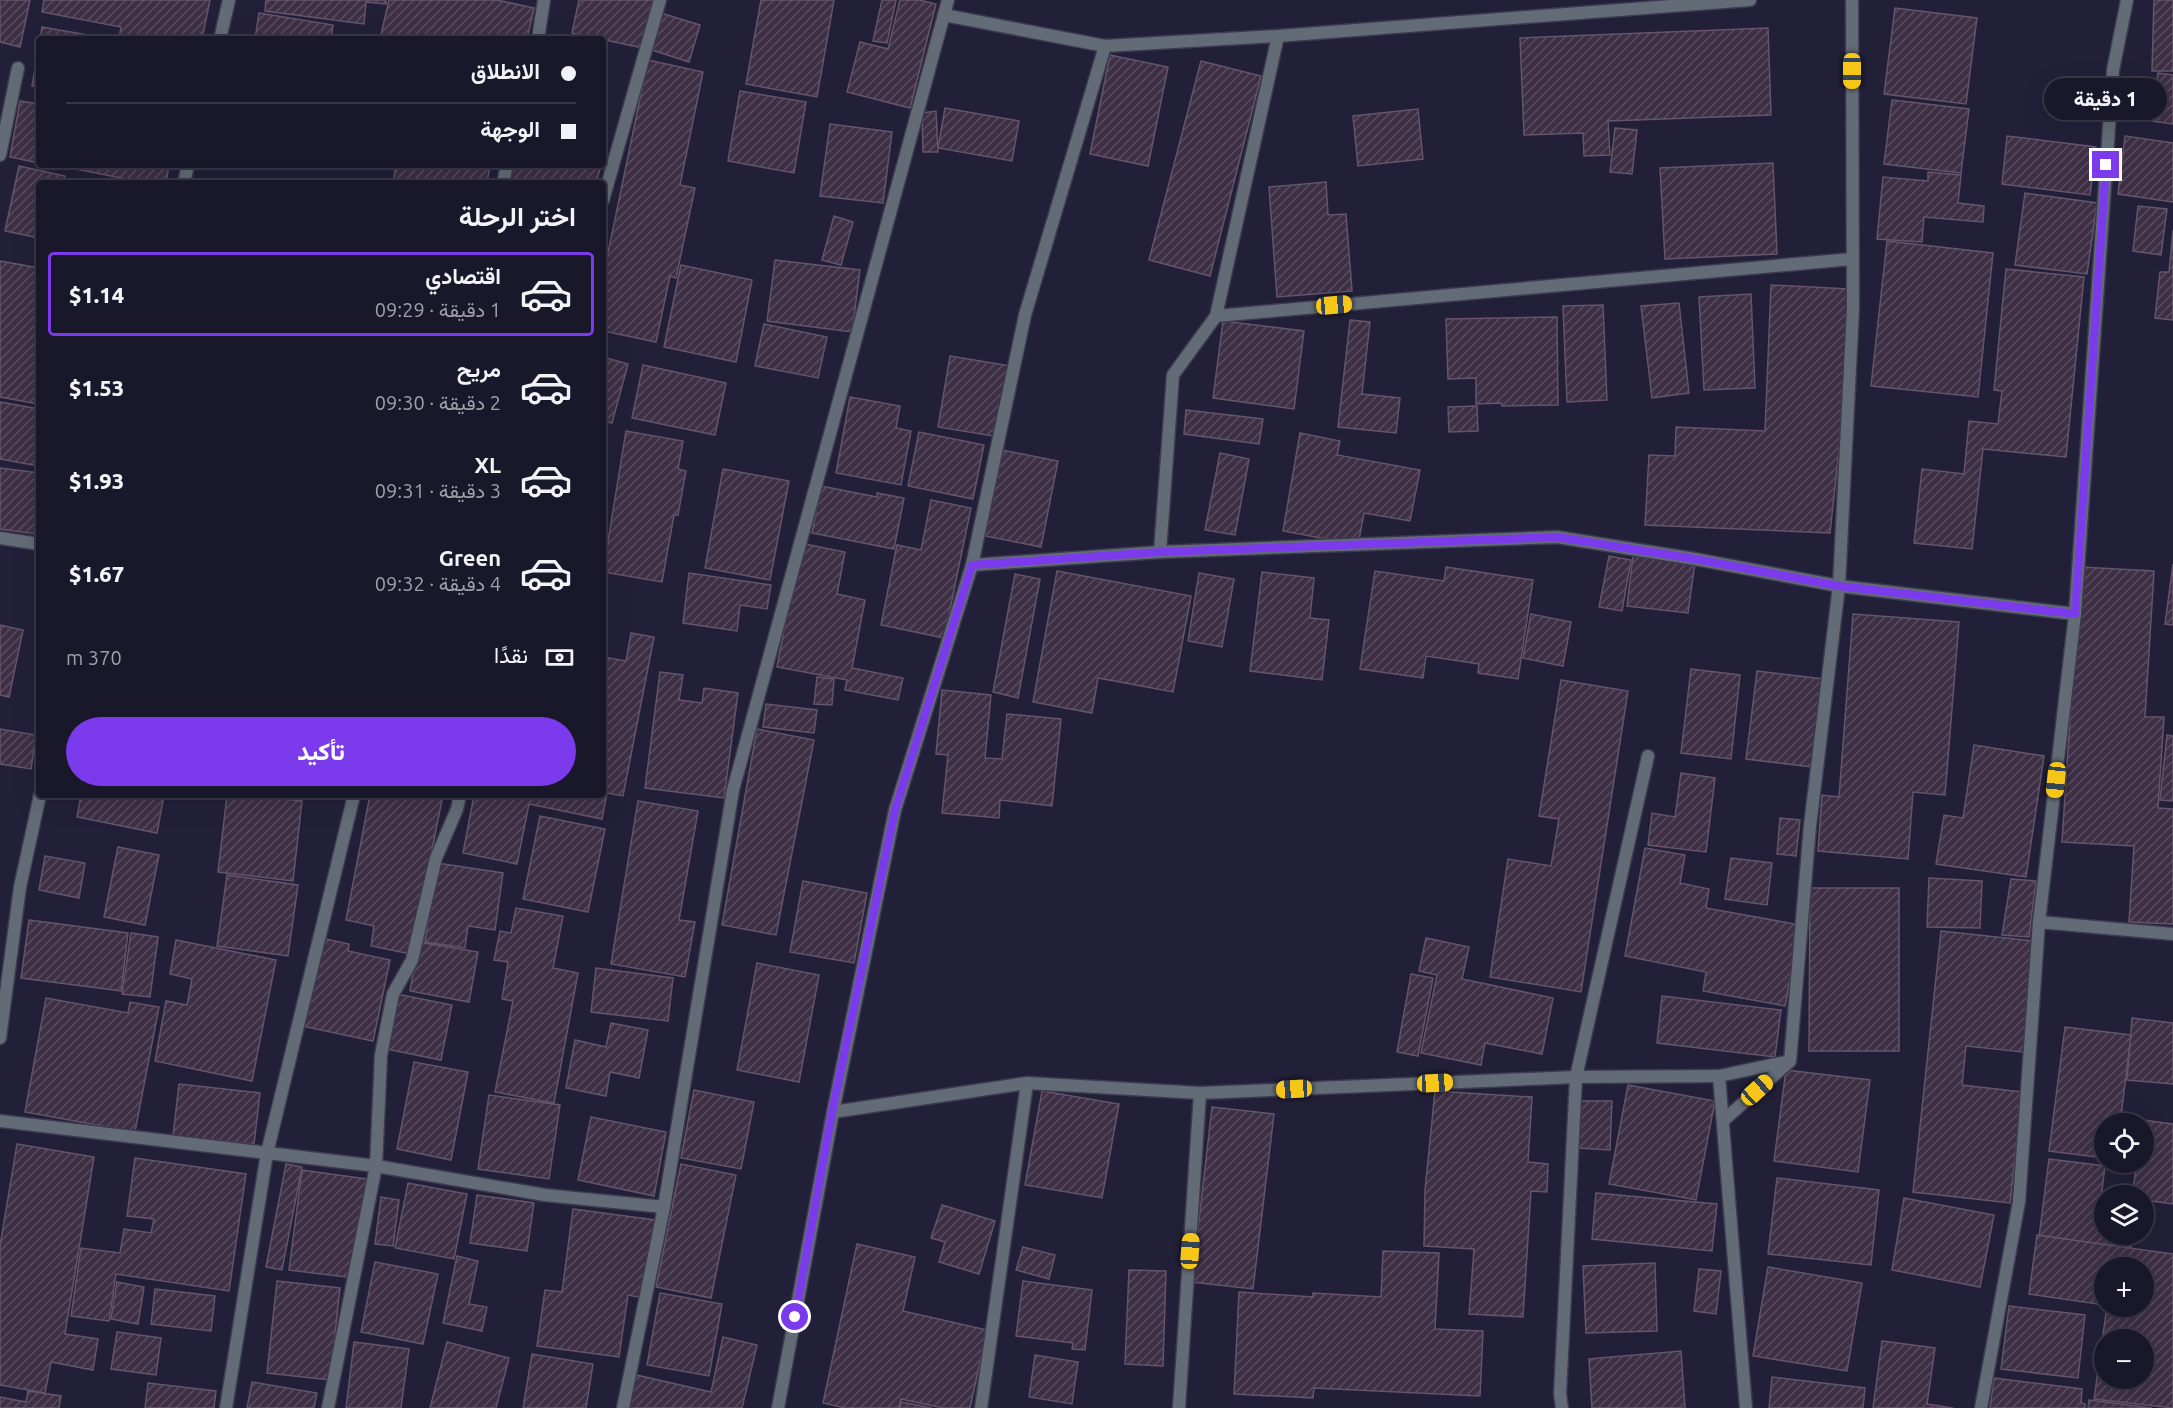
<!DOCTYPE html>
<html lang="ar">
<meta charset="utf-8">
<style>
body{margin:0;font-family:Ubuntu,Vazirmatn,sans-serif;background:#222132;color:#f1f3f6;direction:rtl;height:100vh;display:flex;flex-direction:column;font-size:22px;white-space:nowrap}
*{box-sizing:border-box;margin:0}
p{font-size:20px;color:#9fa0a8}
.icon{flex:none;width:33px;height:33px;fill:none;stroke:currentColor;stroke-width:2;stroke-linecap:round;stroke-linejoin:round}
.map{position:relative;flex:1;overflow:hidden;direction:ltr}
.panel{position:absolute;left:36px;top:180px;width:570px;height:618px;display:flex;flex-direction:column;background:#19182a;border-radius:6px;box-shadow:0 6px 24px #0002,0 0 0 2px #373747;direction:rtl}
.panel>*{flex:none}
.top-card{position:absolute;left:36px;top:36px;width:570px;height:132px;border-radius:6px;box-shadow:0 6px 24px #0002,0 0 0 2px #373747;direction:rtl;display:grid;align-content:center;height:132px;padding:0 30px;background:#19182a}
.buttons{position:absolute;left:2094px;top:1113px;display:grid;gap:12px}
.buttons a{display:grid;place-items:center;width:60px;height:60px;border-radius:50%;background:#19182a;box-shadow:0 6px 24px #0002,0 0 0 2px #373747;font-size:30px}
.end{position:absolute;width:27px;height:27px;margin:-14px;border:8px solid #7c3aed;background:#fff;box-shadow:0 0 0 3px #fff}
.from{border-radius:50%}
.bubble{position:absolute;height:42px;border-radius:21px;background:#19182a;box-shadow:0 6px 24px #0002,0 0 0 2px #373747;font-size:20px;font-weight:800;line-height:42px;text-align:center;direction:rtl}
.car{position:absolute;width:18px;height:36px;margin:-18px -9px;border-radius:8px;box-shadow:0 0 4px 2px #0007;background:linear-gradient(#f5c518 24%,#345 0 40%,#f5c518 0 76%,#345 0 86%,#f5c518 0)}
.top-card b{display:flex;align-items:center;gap:21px;height:57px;font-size:22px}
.top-card b+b{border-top:2px solid #373747}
.top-card i{width:15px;height:15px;background:#f1f3f6}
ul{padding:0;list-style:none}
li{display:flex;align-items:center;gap:18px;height:84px;margin:0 12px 9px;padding:0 18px;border:3px solid transparent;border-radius:6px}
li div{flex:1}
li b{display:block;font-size:22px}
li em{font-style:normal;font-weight:800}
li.current{border-color:#7c3aed}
li>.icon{width:54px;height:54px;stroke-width:1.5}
h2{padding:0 30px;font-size:27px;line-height:72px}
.pay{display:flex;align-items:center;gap:15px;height:66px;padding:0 30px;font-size:22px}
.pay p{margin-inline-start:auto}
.primary-button{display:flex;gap:12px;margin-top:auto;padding:12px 30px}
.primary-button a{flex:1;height:69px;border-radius:36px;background:#7c3aed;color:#fff;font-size:24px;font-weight:800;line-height:69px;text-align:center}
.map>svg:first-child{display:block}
.building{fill:url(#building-hatch);stroke:#65546c;stroke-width:1.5;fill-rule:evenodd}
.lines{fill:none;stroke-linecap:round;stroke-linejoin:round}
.street-casing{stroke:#3b3a51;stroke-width:15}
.street{stroke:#636c76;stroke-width:12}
.route{stroke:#7c3aed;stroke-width:8}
</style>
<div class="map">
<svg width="2173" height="1408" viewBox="0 0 2173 1408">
<defs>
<pattern id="building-hatch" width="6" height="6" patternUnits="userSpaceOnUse" patternTransform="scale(1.5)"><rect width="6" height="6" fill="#3e2f45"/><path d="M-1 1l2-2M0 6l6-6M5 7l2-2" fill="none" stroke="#594d60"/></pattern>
</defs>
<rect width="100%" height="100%" fill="#212038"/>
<g class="building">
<path d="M0,0H30L20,47L0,42Z"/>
<path d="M44,0H210L202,39H119L121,27L42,12Z"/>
<path d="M266,0H386V4L366,2L364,24L265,11Z"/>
<path d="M389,0H497L534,8L527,39H380Z"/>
<path d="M579,0H653L643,48L572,33Z"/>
<path d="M761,0H834L817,97L746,84Z"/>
<path d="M882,0H896L887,43L873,41Z"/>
<path d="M900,0H919L936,4L910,108L847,92L860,42L888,49Z"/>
<path d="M2154,0H2173V71H2152Z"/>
<path d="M1895,8L1977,18L1966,104L1884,94Z"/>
<path d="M259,13L333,25L331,39H255Z"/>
<path d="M661,13L700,25L689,62L649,49Z"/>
<path d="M42,27L111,39H40Z"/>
<path d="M1768,28L1771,115L1608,121L1610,155L1584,156L1583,133L1524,135L1520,38Z"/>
<path d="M39,45V87L32,86Z"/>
<path d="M1110,55L1168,67L1148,166L1090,154Z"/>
<path d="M648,60L703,72L680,185L695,188L676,278L670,276L656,342L603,331V277Z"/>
<path d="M1201,61L1261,76L1210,276L1149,260Z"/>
<path d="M2158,73L2173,75V124L2152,121Z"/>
<path d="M740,91L806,102L794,173L728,161Z"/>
<path d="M1892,100L1969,109L1961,173L1884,164Z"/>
<path d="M20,101L39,104V163L10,157Z"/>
<path d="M945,108L1019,121L1012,161L938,148Z"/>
<path d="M1418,109L1423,159L1358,166L1353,116Z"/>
<path d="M936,111L938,152H923L922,113Z"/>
<path d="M830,124L892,132L883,203L820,196Z"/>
<path d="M1615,128L1637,130L1632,174L1610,172Z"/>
<path d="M2007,136L2096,147L2090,195L2002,184Z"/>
<path d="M2125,136L2173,143V202L2118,194Z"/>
<path d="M1773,163L1777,254L1665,259L1660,168Z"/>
<path d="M71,165H169L166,183H147L70,168Z"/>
<path d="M396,165H490L487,183H393Z"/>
<path d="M513,165H601L596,183H508Z"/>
<path d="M19,166L65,176L64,183H39V238L5,231Z"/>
<path d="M1928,172L1961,175L1958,203L1984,206L1983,222L1924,217L1922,242L1877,239L1883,177L1928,181Z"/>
<path d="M1326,182L1328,215L1346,214L1352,291L1277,297L1269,187Z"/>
<path d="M2025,193L2097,203L2087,274L2015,265Z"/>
<path d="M2138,206L2167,209L2161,255L2133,251Z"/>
<path d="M834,216L853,222L841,265L822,260Z"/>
<path d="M2173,230V320L2155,318L2160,272H2169Z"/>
<path d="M1887,241L1993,253L1978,397L1871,386Z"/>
<path d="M775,260L860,270L852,332L767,321Z"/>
<path d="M0,261L39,268V404L0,397Z"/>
<path d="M681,265L752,280L736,362L664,347Z"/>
<path d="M2006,269L2084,277L2066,457L1983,449L1972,549L1914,543L1922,469L1964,474L1969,421L1998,424L2002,391L1994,390Z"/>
<path d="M1771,285L1849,289L1841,432L1830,533L1645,525L1649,455L1675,456L1676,427L1765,431Z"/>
<path d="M1751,294L1755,388L1704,390L1699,297Z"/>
<path d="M1679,303L1689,393L1652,398L1641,306Z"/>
<path d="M1603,305L1607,400L1567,402L1563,306Z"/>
<path d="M1557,317L1558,405L1502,406L1501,403L1476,404V378L1448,379L1446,319Z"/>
<path d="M1350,320L1370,322L1362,394L1400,398L1396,433L1338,427Z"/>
<path d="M1223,321L1304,331L1294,409L1213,398Z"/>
<path d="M764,324L827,337L818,378L755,366Z"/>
<path d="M950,356L1011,366L999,437L938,427Z"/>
<path d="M603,357L628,364L612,423L603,421Z"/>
<path d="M643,365L726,383L715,435L632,418Z"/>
<path d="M850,397L900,406L896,428L911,431L901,485L836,473Z"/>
<path d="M0,402L39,409V466L0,459Z"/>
<path d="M1477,406L1478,431L1449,432L1448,407Z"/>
<path d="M1186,410L1263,419L1259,444L1184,434Z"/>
<path d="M626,431L683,441L678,469L686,471L678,515H674L662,582L603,572Z"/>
<path d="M919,432L984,445L973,499L908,486Z"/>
<path d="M1300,433L1340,441L1337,455L1420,470L1410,521L1364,513L1358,545L1283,531Z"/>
<path d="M1002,450L1058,461L1041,547L985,536Z"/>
<path d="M1220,453L1249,459L1235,535L1205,530Z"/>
<path d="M0,468L39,473L37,534L0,529Z"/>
<path d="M723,469L789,481L770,580L705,568Z"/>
<path d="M821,486L877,497V493L904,498L894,549L812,533Z"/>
<path d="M931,500L971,508L944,638L881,625L897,545L921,550Z"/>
<path d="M800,543L845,552L837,594L865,600L852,668L903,678L898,700L845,690L847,680L777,667Z"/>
<path d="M1609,556L1631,560L1622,611L1599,607Z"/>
<path d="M1633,556L1695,563L1688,613L1627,606Z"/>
<path d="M2173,564V625L2165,624Z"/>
<path d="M1446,567L1533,580L1518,679L1478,673L1479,664L1426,656L1423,678L1360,669L1375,571L1444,581Z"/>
<path d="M2080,567L2154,571L2145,717H2164L2158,808L2173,809V924L2129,922L2134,846L2062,842Z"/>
<path d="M1057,571L1191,596L1173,692L1098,678L1092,713L1033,702Z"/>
<path d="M1262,572L1314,578L1310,618L1329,620L1322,680L1250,671Z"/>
<path d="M689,573L771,585L767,609L740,605L737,631L683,623Z"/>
<path d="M1199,573L1234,579L1222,647L1188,641Z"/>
<path d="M1015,574L1040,579L1018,698L993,692Z"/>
<path d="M1531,614L1571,622L1563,666L1523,658Z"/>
<path d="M1853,614L1959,622L1945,795L1913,792L1908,859L1818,851L1822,795L1839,797Z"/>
<path d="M0,625L23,630L9,697L0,695Z"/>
<path d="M631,633L654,637L623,796L607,793L602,819L529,804L517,864L463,853L474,795H603V657L626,661Z"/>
<path d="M1691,669L1740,675L1731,759L1681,753Z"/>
<path d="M1757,671L1823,679L1812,767L1746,759Z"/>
<path d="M660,672L683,675L679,700L702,703L704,688L738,693L724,798L645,788Z"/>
<path d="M817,677L834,679L832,705L814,704Z"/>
<path d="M1561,680L1628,691L1581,992L1490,977L1508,859L1551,866L1559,819L1539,816Z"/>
<path d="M942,690L991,695L985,758L1002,759L1007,714L1061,719L1052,806L1000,800L999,818L942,813L948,755L936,754Z"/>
<path d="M766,704L817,710L814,733L763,727Z"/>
<path d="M0,729L36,735L31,769L0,764Z"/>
<path d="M757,729L814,740L776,935L722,925Z"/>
<path d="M2167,735L2173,736V801L2160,800Z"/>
<path d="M1974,745L2044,756L2026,877L1936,864L1944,815L1963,818Z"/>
<path d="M1681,773L1715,778L1706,852L1648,845L1652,813L1675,817Z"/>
<path d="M81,795H164L157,833L77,817Z"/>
<path d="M227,795H249L302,801L293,881L218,872Z"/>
<path d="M370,795H443L411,954L371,946L374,926L346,920Z"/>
<path d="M638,801L698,811L679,920L695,922L685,977L611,964Z"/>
<path d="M540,816L605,829L588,912L523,899Z"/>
<path d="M1780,818L1800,820L1796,856L1777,854Z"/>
<path d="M118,847L159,855L145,925L104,917Z"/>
<path d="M1645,848L1685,855L1680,883L1709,889L1706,908L1800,925L1785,1006L1703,991L1706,972L1625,956Z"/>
<path d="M45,856L85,863L79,898L39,890Z"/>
<path d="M1731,858L1772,863L1767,905L1725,899Z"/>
<path d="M437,863L503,873L495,930L468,926L465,948L425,942Z"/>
<path d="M227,875L298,885L288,956L217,946Z"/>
<path d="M1929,878L1982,881L1980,928L1927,927Z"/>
<path d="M2011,879L2036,881L2029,937L2002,935Z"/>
<path d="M803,881L867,893L854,963L790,952Z"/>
<path d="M1810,888H1899V1051H1809Z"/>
<path d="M516,908L563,916L553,968L578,973L554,1103L495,1092L513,1001L502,999L508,962L494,960L500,931L511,933Z"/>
<path d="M29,920L128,933L121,991L21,978Z"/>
<path d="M1941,931L2035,941L2023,1052L1966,1046L1962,1085L2022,1092L2010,1203L1913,1192Z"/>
<path d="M131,933L158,937L150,997L122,994Z"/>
<path d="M321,938L349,944L348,951L390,960L373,1041L302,1026Z"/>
<path d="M1426,938L1469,947L1462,979L1553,998L1542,1054L1485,1043L1481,1065L1421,1053L1437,975L1419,971Z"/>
<path d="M176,940L276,960L252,1081L155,1061L166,1001L187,1005L192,979L170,974Z"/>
<path d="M418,942L478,952L469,1002L410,991Z"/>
<path d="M757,963L819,975L799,1082L737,1070Z"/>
<path d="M596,968L673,978L668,1021L591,1012Z"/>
<path d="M1411,974L1433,978L1418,1056L1397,1052Z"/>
<path d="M397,994L452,1005L441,1060L386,1049Z"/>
<path d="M1662,996L1781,1010L1775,1057L1657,1043Z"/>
<path d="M46,998L128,1013L130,1002L159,1007L135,1132L25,1112Z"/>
<path d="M2132,1018L2173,1023V1084L2127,1080Z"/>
<path d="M611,1023L648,1030L639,1078L610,1072L606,1096L566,1088L575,1040L606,1047Z"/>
<path d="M2065,1027L2131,1035L2120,1124H2104V1158L2049,1151Z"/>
<path d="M414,1062L468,1072L451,1160L397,1149Z"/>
<path d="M1786,1070L1870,1080L1858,1172L1774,1161Z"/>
<path d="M179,1084L260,1093L254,1144L173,1136Z"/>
<path d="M1628,1085L1715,1101L1696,1200L1609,1184Z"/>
<path d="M694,1090L754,1102L741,1169L681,1158Z"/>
<path d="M1042,1091L1119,1104L1102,1198L1025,1185Z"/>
<path d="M1435,1091L1532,1097L1528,1162L1548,1164L1547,1192L1531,1191L1523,1317L1469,1314L1474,1249L1424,1246L1425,1190Z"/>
<path d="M489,1095L560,1105L549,1179L478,1169Z"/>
<path d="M1580,1101H1612L1610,1150L1578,1148Z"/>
<path d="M1212,1107L1274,1114L1253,1289L1192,1282Z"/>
<path d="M591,1117L666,1132L654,1196L578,1180Z"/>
<path d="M2143,1120L2173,1124V1204L2144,1200V1196H2132L2137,1162H2144Z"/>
<path d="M17,1144L94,1157L65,1334L98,1339L93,1370L51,1362L45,1393L0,1385V1246Z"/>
<path d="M135,1158L246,1174L229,1291L116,1274L109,1321L71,1316L81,1248L120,1253L124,1229L151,1233L154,1219L127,1216Z"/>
<path d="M2049,1159L2105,1166L2101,1199L2104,1200V1234H2133L2131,1249L2039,1237Z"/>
<path d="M286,1164L302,1167L282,1270L266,1267Z"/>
<path d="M681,1164L736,1175L711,1298L656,1287Z"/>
<path d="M302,1170L366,1179L354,1278L289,1270Z"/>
<path d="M1777,1178L1879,1190L1871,1265L1768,1254Z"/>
<path d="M408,1183L467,1194L454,1259L395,1248Z"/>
<path d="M1596,1193L1717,1204L1712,1251L1592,1239Z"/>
<path d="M477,1195L534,1203L527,1251L470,1243Z"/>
<path d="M381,1197L399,1200L393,1246L375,1244Z"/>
<path d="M1904,1198L1994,1215L1980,1287L1892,1270Z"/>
<path d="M942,1205L995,1221L979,1274L939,1262L945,1242L931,1238Z"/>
<path d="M573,1209L655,1220L645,1298L628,1295L619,1357L537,1346L545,1290L562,1292Z"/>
<path d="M2037,1235L2173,1254V1408L2094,1399L2107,1306H2144V1268H2104V1305L2029,1294ZM2104,1340H2144V1378H2104Z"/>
<path d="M857,1244L915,1257L903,1311L987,1330L970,1408H943L901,1399L899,1408H845L823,1403Z"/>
<path d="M1023,1247L1055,1255L1049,1279L1016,1270Z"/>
<path d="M1383,1251L1439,1253L1435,1329L1483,1331L1480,1396L1314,1388L1313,1398L1234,1394L1239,1292L1313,1297V1293L1381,1297Z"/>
<path d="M457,1256L478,1261L469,1304L487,1307L482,1331L443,1323Z"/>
<path d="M375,1262L438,1274L423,1344L361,1332Z"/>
<path d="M1655,1263L1657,1331L1586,1333L1583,1266Z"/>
<path d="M1768,1267L1862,1283L1847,1371L1753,1356Z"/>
<path d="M1699,1269L1721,1271L1716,1314L1694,1311Z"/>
<path d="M1129,1270L1166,1271L1163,1366L1125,1364Z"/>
<path d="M277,1281L340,1288L330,1380L267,1373Z"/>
<path d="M1023,1281L1092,1290L1085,1350L1072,1349L1073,1343L1016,1336Z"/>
<path d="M117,1282L144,1287L138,1324L111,1319Z"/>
<path d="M155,1289L215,1296L211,1331L151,1324Z"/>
<path d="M660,1293L722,1304L709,1376L647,1365Z"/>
<path d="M2009,1306L2085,1315L2078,1378L2001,1369Z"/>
<path d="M117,1332L161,1338L156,1375L111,1369Z"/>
<path d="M723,1337L757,1345L742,1408H625L632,1374L711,1392Z"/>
<path d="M1882,1341L1935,1348L1927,1404L1953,1408H1873Z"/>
<path d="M354,1342L409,1349L401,1408H346Z"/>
<path d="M447,1342L509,1358L496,1408H430Z"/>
<path d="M1681,1351L1685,1408H1592L1589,1359Z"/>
<path d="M532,1354L593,1364L586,1408H523Z"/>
<path d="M1035,1355L1078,1362L1072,1404L1029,1397Z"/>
<path d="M1772,1377L1865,1388L1863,1408H1769Z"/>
<path d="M1994,1378L2082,1389L2081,1403L2085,1404V1408H1990Z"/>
<path d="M252,1382L317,1393L314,1408H247Z"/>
<path d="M148,1383L216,1391L214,1408H145Z"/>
<path d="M28,1391L61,1396L59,1408H0V1397L26,1402Z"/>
<path d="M2089,1400L2152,1408H2088Z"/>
<path d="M901,1402L932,1408H900Z"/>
</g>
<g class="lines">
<g class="street-casing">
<g id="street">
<path d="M944,15L1105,46L1278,36L1750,0"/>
<path d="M220,39L229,0"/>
<path d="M538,39L544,0"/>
<path d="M0,155L18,68"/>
<path d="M184,183L188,165"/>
<path d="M503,183L507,165"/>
<path d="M603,200L660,0"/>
<path d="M1216,316L1852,259"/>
<path d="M0,538L39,544"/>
<path d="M1160,552L1173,375L1216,316L1278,36"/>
<path d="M972,565L1160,552L1557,537L1695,559L1839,586L2075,614"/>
<path d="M2039,922L2173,934"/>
<path d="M0,1038L20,887L40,795"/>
<path d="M833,1112L1027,1083L1200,1093L1576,1077L1719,1076"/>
<path d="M1724,1120L1789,1062"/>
<path d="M0,1121L376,1166L545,1195L664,1207"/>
<path d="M226,1408L267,1153L354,795"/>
<path d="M328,1408L376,1166L381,1055L393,994L412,960L436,858L457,809L460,795"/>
<path d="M623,1408L664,1207L733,790L948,0"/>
<path d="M778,1408L833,1112L895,810L972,565L1025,315L1105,46"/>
<path d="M981,1408L1027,1083"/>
<path d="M1179,1408L1200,1093"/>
<path d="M1562,1408L1560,1394L1576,1077L1648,756"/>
<path d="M1746,1408L1719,1076L1790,1061L1810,826L1839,586L1853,308L1852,0"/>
<path d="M1981,1408L2019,1202L2039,922L2075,614L2113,70L2127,0"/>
</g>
</g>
<use href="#street" class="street"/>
</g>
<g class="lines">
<path class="route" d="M795,1317L832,1112L895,810L972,565L1160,552L1557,537L1695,559L1839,586L2075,614L2106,165"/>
</g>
</svg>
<div class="buttons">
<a><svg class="icon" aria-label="locate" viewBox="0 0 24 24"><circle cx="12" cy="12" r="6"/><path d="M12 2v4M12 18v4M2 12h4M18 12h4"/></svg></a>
<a><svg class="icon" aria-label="layers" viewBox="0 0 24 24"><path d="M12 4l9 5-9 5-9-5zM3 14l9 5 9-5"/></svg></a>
<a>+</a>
<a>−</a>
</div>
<i class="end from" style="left:795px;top:1317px"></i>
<i class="end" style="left:2106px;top:165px"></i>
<div class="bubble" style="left:2044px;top:78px;width:123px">1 دقيقة</div>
<i class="car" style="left:1852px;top:71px;rotate:180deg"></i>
<i class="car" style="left:1334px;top:305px;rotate:85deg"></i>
<i class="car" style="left:2056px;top:780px;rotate:186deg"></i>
<i class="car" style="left:1435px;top:1083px;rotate:87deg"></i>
<i class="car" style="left:1294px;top:1089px;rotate:267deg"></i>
<i class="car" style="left:1757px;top:1090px;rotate:48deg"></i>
<i class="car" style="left:1190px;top:1251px;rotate:4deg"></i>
<div class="top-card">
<b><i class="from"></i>الانطلاق</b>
<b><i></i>الوجهة</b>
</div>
<section class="panel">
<h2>اختر الرحلة</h2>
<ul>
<li class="current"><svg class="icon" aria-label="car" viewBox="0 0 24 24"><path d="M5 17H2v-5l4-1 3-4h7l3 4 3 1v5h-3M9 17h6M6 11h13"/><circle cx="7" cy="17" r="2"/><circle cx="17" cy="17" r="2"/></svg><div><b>اقتصادي</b><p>1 دقيقة · 09:29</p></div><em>$1.14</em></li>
<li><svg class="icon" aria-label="car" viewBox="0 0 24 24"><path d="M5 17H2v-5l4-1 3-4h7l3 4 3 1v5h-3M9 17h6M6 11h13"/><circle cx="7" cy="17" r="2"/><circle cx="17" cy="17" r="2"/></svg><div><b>مريح</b><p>2 دقيقة · 09:30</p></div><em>$1.53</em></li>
<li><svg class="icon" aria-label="car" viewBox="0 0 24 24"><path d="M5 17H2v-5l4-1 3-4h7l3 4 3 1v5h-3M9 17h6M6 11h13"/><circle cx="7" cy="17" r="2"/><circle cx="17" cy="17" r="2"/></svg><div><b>XL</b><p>3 دقيقة · 09:31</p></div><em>$1.93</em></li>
<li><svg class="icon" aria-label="car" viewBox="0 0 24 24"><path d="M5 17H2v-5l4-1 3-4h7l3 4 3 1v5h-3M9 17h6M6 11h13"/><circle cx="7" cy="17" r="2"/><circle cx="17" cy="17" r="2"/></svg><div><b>Green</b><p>4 دقيقة · 09:32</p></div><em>$1.67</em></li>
</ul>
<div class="pay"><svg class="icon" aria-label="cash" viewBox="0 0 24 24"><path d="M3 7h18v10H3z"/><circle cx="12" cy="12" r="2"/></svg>نقدًا<p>370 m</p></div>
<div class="primary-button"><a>تأكيد</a></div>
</section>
</div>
